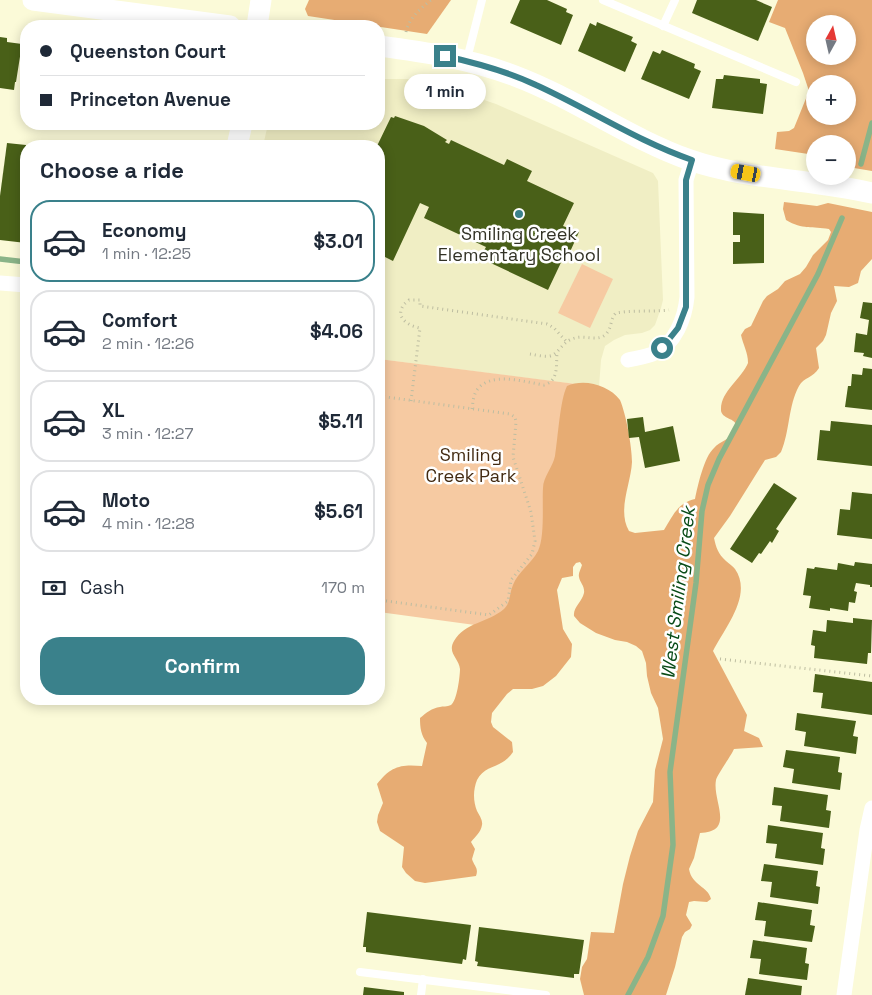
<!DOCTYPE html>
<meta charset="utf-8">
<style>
body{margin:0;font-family:"Space Grotesk",sans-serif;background:#f2f2f3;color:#1f2937;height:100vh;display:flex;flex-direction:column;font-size:19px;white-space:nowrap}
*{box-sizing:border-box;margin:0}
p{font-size:16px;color:#747a83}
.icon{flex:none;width:28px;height:28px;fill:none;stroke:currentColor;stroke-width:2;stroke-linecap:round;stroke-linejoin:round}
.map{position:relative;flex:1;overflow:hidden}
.drawer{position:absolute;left:20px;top:140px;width:365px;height:565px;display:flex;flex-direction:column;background:#fff;border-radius:20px;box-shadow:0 2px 12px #0003}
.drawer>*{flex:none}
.hud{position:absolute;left:20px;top:20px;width:365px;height:110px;border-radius:20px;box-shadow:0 2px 12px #0003;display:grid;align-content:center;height:110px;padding:0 20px;background:#fff}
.needle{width:32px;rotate:8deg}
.controls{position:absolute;left:806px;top:15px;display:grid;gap:10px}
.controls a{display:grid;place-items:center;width:50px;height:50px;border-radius:50%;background:#fff;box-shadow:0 2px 12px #0003;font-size:25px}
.end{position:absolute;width:22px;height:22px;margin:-11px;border:6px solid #3a818b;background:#fff;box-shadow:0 0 0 2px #fff}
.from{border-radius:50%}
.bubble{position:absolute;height:35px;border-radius:18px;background:#fff;box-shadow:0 2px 12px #0003;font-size:16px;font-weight:600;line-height:35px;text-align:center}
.car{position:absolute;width:15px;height:30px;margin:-15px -8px;border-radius:6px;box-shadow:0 0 4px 1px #0007;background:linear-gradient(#f5c518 24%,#345 0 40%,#f5c518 0 76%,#345 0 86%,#f5c518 0)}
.hud b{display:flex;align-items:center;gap:18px;height:48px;font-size:19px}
.hud b+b{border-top:1px solid #e0e1e3}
.hud i{width:12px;height:12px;background:#1f2937}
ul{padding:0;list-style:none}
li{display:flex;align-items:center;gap:15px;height:82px;margin:0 10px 8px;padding:0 10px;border:2px solid #e0e1e3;border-radius:20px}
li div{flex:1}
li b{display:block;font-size:19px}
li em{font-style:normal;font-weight:600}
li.active{border-color:#3a818b}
li>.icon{width:45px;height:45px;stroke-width:1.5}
h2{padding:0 20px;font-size:22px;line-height:60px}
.pay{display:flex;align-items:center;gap:12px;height:55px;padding:0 20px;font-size:19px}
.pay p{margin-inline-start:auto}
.primary-button{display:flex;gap:10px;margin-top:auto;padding:10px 20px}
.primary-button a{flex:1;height:58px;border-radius:20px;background:#3a818b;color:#fff;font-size:20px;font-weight:600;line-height:58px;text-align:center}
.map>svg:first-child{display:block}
.built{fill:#f0eec4}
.green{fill:#f6caa2}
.forest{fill:#e7ac73;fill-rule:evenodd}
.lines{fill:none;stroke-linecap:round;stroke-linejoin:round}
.stream{stroke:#8ab488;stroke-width:5.5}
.building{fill:#496018}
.path{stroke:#bdbda1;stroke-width:3;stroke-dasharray:1 4;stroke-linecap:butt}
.lane{stroke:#fff;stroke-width:8}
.street{stroke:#fff;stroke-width:15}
.secondary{stroke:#fff;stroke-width:21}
.route{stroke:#3a818b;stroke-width:6}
.poi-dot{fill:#3a818b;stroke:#fff;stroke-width:2}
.labels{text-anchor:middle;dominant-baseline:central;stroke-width:5;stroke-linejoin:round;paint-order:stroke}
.poi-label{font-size:18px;fill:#323225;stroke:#fff}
.park-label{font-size:18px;fill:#422a11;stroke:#fff}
.water-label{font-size:19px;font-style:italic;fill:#084b17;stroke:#fff}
</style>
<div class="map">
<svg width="872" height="995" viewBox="0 0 872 995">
<rect width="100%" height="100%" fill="#fbfad8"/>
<path class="built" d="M379,79H421L496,104L653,173L658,181L663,300L661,308L655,325L650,330L642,333L625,335L614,340L605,346L601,360L599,387L379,359V146H263L268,124H379Z"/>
<g class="green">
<path d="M582,264L613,279L590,328L558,313Z"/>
<path d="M379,359L576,384L542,634L379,612Z"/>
</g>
<g class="forest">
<path d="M309,0H451L427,34L308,16L305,9Z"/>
<path d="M778,0H872V171L848,167V144H815V155L775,149L777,132L789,131L794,128L809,91L803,73L785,28L769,22ZM815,24H848V56H815ZM815,84H848V116H815Z"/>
<path d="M784,202L817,206L828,203L872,212V259L861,271L858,283L849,287L834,286L837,301L831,313L826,335L823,341L816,348L819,368C813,378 804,377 799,386C788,406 790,431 781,452L776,457L765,460L730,516L714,538C716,547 718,554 726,561C729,564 733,566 735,569C753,595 725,627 713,651L747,715L744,731L759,738L763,747L734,749C731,756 717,775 716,780C712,801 736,832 700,833L694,858L689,869C692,886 708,886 711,899L707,902L694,901L689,902L686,915L692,925L690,929L685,932L682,937L675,967L666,995H584L580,979L582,967L587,959L591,932L614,933L623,884L630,856L638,831L653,802L655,770L663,739L658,708L651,693L647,676L646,663L642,651L636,646L627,642L615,640L596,633L580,623L574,616C573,607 582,602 584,593C585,586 580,583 579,577C578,573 581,569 582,565L580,562L576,563L573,567V576L562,578L557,590L563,629L572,644L571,657L556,676L543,686L532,689H513L507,694L492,713L491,722L493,727L512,742L513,752C502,769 485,764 477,780C473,790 473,801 477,811C479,815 483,820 482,825C481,832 475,837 471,842L475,849L472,859C474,866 479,868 476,876L425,883L415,881L406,873L402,867L404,847L380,831L377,822L378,815L383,803L377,784C391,766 401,764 422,766L427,743C421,735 420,728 420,718C426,713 432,708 440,707C443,706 447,707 451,705C457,701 460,676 460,669C459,658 447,653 454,641C465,622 488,623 504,609C511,602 509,594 513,585C518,572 531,564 538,551C545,537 542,504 543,488C543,477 553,467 555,456C558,438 560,400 567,386C584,378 609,385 620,400C626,414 632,447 632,462C631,484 617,510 629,531L635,533L664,530C673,515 678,503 695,499C698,485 704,457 714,448C720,441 731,439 735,431C742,417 720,421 721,409C721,391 742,378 748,363C748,352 743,345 741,335L745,329L751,326L763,301L767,296L778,289L785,281L800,274L806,267L813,255L828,240L831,232L829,229C812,226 803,230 786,220L783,209Z"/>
</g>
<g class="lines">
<g class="stream">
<path d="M861,164L872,123"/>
<path d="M0,259L26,262"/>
<path d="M628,995L648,957L663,916L673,845L670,772L696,583L702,511L708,485L719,459L818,274L842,218"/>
</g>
</g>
<g class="building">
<path d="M520,0H547L567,9L566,12L573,15L561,45L510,23Z"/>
<path d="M697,0H756L772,7L758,41L692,13Z"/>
<path d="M597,22L633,37L631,41L637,44L625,72L578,51L590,23L596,26Z"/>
<path d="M0,37L7,38V42L22,44L16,82H15L14,90L0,88Z"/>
<path d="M662,50L695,64L694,68L701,71L689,99L641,79L653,51L660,54Z"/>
<path d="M25,59H26V81L22,80Z"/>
<path d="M724,75L760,79V83L767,84L763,114L712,108L716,79H723Z"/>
<path d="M395,116L424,126L447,140L445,142L449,144L451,140L504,165L507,159L532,171L527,181L574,203L563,226L579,232L569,254L566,252L548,290L480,258L486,247L424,218L429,207L420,203L393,261L379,254V146H377L391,117L394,118Z"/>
<path d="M7,143L26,145V243L0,240V196Z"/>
<path d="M733,212L764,214V263L733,264V242H740V235H733Z"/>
<path d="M863,302L872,303V358L863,356L864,353L854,352L856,333L867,335L869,320L860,318Z"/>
<path d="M863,368L872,369V410L845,407L848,386H851L852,374L862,375Z"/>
<path d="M643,417L645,432L673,426L680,461L645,468L639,437L629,438L627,419Z"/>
<path d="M831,421L872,425V466L817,460L820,430L830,431Z"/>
<path d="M774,483L797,498L776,529L779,531L772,543L770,541L761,554L759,553L752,563L730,549Z"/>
<path d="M852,492L872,494V539L837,535L840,509L850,510Z"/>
<path d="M855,562L872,564V587H870V585L856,583L854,591L857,592L855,603L849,602L848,611L830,608V611L809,608L811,596L803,595L807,568L814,569L815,567L837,570L838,563L854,566Z"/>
<path d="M853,618L872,620L871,653H868L867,664L814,658L815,646L811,645L813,630L826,632L827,620L853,623Z"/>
<path d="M815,674L872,682V715L821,708L823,693L813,692Z"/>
<path d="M797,713L856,721L853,736L858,737L856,754L804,746L806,732L795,730Z"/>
<path d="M786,750L840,757L838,772L842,773L840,790L792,783L794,769L783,767Z"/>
<path d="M774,787L828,795L826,810L831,811L829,828L780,821L782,806L772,805Z"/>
<path d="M768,825L823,833L821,848L825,849L823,865L775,858L777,844L766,843Z"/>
<path d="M764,864L818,871L816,886L820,887L818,904L770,897L772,882L761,881Z"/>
<path d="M758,902L812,910L810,925L815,926L812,942L764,936L766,921L755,920Z"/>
<path d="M367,912L471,925L466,960L463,959L462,964L366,952V947H363Z"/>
<path d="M479,927L584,940L579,974H574V978L477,966L478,962L475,961Z"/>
<path d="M753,940L807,948L805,963L809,964L807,980L759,974L761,959L750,958Z"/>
<path d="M748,978L802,986L801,995H745Z"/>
<path d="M364,987L404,992V995H363Z"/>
</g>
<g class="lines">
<g class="path">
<path d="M406,32C409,18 420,9 431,0"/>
<path d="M530,354C536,355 544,357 550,356C559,354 562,341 575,338C585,335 599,342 606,334C612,328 610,319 616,313C633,310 651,312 669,310"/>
<path d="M379,396L510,414L515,417L516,422L513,457L531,512L535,541L532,554L511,580L508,601L489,615L379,600"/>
<path d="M411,401L420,328C404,325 392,313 409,300H420V306L547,324L554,328L566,341"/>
<path d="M472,409C473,402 473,396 477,390C490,371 525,382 544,385C559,381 556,365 557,352"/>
<path d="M720,659L872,676"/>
</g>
<g class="lane">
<path d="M603,0L796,82"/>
<path d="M663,26L675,0"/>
<path d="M467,59L482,0"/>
<path d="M360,972L546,995"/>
<path d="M421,995L423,979"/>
</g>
<g class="street">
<path d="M0,283L26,285"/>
<path d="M628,360C637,358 646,357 655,353C675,344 685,318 687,297L686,180L692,161"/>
<path d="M844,995L867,830L872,808"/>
</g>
<g class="secondary">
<path d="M33,0L230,26"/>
<path d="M257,26L261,0"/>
<path d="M379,46C425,52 471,59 515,76C576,99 628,138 690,160C748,180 812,179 872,193"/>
<path d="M237,146L242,124"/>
</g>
</g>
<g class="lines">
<path class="route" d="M445,56C476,63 507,71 536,85C589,109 637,141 692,160L686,180V307L678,328L662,348"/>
</g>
<circle class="poi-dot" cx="519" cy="214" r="5"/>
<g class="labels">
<g class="poi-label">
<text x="519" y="233">Smiling Creek<tspan x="519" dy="21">Elementary School</tspan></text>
</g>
<g class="park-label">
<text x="471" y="454">Smiling<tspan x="471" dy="21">Creek Park</tspan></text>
</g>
<g class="water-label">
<text transform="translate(678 593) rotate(-83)">West Smiling Creek</text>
</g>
</g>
</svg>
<div class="controls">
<a><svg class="needle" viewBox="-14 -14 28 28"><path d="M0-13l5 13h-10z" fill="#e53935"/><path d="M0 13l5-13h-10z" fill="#747a83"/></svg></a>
<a>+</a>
<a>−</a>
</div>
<i class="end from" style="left:662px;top:348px"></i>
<i class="end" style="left:445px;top:56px"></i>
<div class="bubble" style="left:404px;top:74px;width:82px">1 min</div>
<i class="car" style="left:746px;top:173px;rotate:280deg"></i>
<div class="hud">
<b><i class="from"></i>Queenston Court</b>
<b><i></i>Princeton Avenue</b>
</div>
<section class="drawer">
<h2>Choose a ride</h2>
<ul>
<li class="active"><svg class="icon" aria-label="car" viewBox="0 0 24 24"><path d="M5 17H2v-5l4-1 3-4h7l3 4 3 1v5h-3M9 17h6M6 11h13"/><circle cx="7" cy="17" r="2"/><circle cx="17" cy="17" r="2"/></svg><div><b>Economy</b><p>1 min · 12:25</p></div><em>$3.01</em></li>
<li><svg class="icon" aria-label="car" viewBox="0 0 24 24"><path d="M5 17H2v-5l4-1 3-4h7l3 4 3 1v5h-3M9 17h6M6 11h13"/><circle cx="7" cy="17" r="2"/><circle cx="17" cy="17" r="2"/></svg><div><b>Comfort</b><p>2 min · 12:26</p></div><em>$4.06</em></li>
<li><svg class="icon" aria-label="car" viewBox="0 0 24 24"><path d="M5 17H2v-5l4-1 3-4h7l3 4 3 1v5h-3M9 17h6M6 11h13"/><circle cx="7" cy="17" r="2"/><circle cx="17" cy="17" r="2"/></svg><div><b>XL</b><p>3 min · 12:27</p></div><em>$5.11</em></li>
<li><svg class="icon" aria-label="car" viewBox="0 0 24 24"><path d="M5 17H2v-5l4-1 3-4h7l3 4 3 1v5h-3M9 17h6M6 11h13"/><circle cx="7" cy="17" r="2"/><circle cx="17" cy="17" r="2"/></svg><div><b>Moto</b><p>4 min · 12:28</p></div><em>$5.61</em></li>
</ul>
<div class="pay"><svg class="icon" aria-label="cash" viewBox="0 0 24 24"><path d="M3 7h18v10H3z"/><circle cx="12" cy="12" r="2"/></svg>Cash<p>170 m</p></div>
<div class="primary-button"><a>Confirm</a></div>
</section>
</div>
